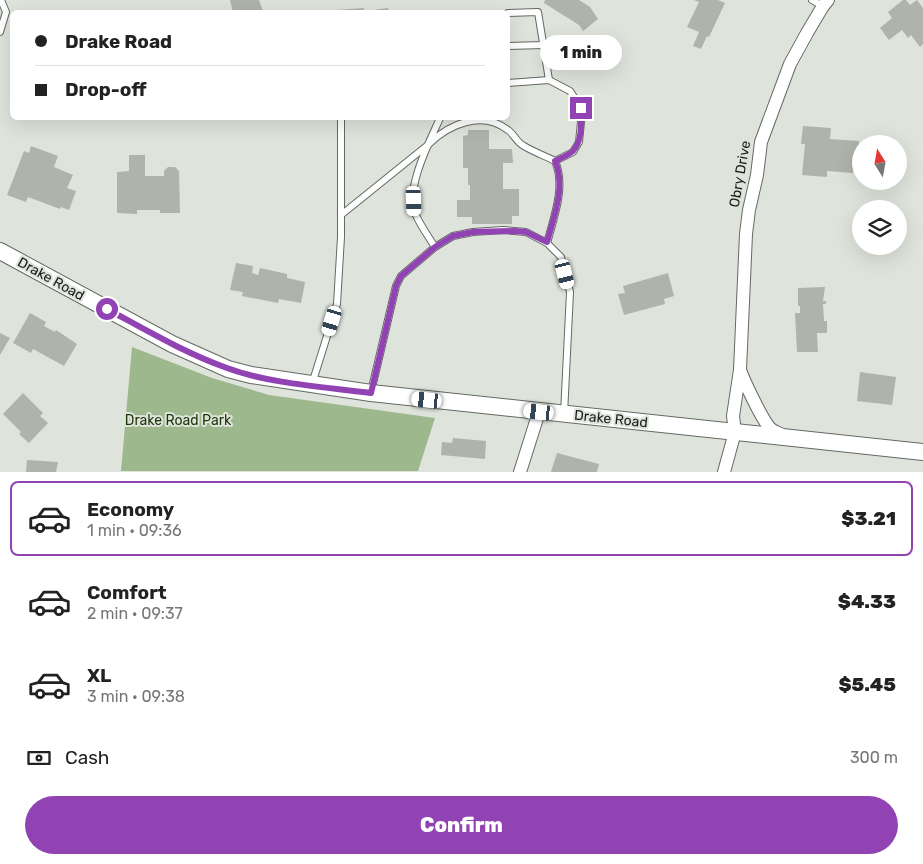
<!DOCTYPE html>
<meta charset="utf-8">
<style>
body{margin:0;font-family:Rubik,sans-serif;background:#f6f6f6;color:#222;height:100vh;display:flex;flex-direction:column;font-size:19px;white-space:nowrap}
*{box-sizing:border-box;margin:0}
p{font-size:16px;color:#767676}
.icon{flex:none;width:28px;height:28px;fill:none;stroke:currentColor;stroke-width:2;stroke-linecap:round;stroke-linejoin:round}
.map{position:relative;height:472px;overflow:hidden}
.details{display:flex;flex-direction:column;background:#fff;flex:1}
.details>*{flex:none}
.hud{position:absolute;left:10px;top:10px;width:500px;height:110px;border-radius:8px;box-shadow:0 5px 20px #0002;display:grid;align-content:center;height:110px;padding:0 25px;background:#fff}
.needle{width:32px;rotate:349deg}
.controls{position:absolute;left:852px;top:135px;display:grid;gap:10px}
.controls a{display:grid;place-items:center;width:55px;height:55px;border-radius:50%;background:#fff;box-shadow:0 5px 20px #0002;font-size:25px}
.end{position:absolute;width:22px;height:22px;margin:-11px;border:6px solid #9143b4;background:#fff;box-shadow:0 0 0 2px #fff}
.from{border-radius:50%}
.bubble{position:absolute;height:35px;border-radius:18px;background:#fff;box-shadow:0 5px 20px #0002;font-size:16px;font-weight:800;line-height:35px;text-align:center}
.car{position:absolute;width:15px;height:30px;margin:-15px -8px;border-radius:6px;box-shadow:0 0 4px 1px #0007;background:linear-gradient(#fff 24%,#345 0 40%,#fff 0 76%,#345 0 86%,#fff 0)}
.hud b{display:flex;align-items:center;gap:18px;height:48px;font-size:19px}
.hud b+b{border-top:1px solid #e0e0e0}
.hud i{width:12px;height:12px;background:#222}
ul{padding:9px 0 0;list-style:none}
li{display:flex;align-items:center;gap:15px;height:75px;margin:0 10px 8px;padding:0 15px;border:2px solid transparent;border-radius:8px}
li div{flex:1}
li b{display:block;font-size:19px}
li em{font-style:normal;font-weight:800}
li.active{border-color:#9143b4}
li>.icon{width:45px;height:45px;stroke-width:1.5}
.pay{display:flex;align-items:center;gap:12px;height:55px;padding:0 25px;font-size:19px}
.pay p{margin-inline-start:auto}
.primary-button{display:flex;gap:10px;margin-top:auto;padding:10px 25px}
.primary-button a{flex:1;height:58px;border-radius:30px;background:#9143b4;color:#fff;font-size:20px;font-weight:800;line-height:58px;text-align:center}
.map>svg:first-child{display:block}
.green{fill:#9db88d}
.building{fill:#aeb3ab}
.lines{fill:none;stroke-linecap:round;stroke-linejoin:round}
.service-casing{stroke:#646961;stroke-width:8}
.minor-casing{stroke:#646961;stroke-width:14}
.tertiary-casing{stroke:#646961;stroke-width:18}
.service{stroke:#fff;stroke-width:6}
.minor{stroke:#fff;stroke-width:12}
.tertiary{stroke:#fff;stroke-width:16}
.route{stroke:#9143b4;stroke-width:6}
.labels{text-anchor:middle;dominant-baseline:central;stroke-width:4;stroke-linejoin:round;paint-order:stroke}
.street-label{font-size:14px;fill:#1a1c19;stroke:#dee4db}
.park-label{font-size:14px;fill:#1d3607;stroke:#dee4db}
</style>
<div class="map">
<svg width="923" height="472" viewBox="0 0 923 472">
<rect width="100%" height="100%" fill="#dee4db"/>
<path class="green" d="M132,347L212,378L269,395L435,418L418,471H121Z"/>
<g class="building">
<path d="M230,0H259L263,11L233,12Z"/>
<path d="M545,0H579L590,7L598,19L583,31L579,25L544,3Z"/>
<path d="M694,0H718L725,3L709,37L707,36L701,49L693,46L699,32L687,27L699,2Z"/>
<path d="M903,0H906L910,5L917,0L923,8V44L920,47L911,35L908,38L902,30L889,40L880,28L892,18L888,12Z"/>
<path d="M364,8V12H335V10Z"/>
<path d="M388,8L389,12H366V11Z"/>
<path d="M803,126L831,128L830,139L859,141L857,162H854L853,173L827,171V177L802,175L805,144H801Z"/>
<path d="M468,130H489V149H512L513,163H503V189H519V216H512V224H472V217H457V200H470V185H468V168H463V136L468,135Z"/>
<path d="M31,146L58,156L54,167L73,175L67,188L76,191L69,210L61,207L60,209L28,197L26,202L7,195L24,151L29,153Z"/>
<path d="M129,155H145V176H164V171L168,167H175L179,171L180,213H160V210H137V214L117,213V172L129,171Z"/>
<path d="M236,263L253,266L252,273L258,275L260,268L287,274V278L305,282L301,303L279,299L278,303L242,296L243,292L230,290Z"/>
<path d="M668,273L674,296L664,299L665,304L624,315L618,294L625,293L623,286Z"/>
<path d="M825,287L823,301H826V304H823L824,321H827V333H817L818,352H797L795,313H800V306H798V288Z"/>
<path d="M30,313L46,322L44,326L55,332L56,330L77,344L64,366L33,349L31,353L13,343Z"/>
<path d="M0,333L10,338L0,355Z"/>
<path d="M860,372L896,377L892,405L857,401Z"/>
<path d="M23,393L43,413L40,416L48,423L29,443L19,434L21,432L3,414Z"/>
<path d="M453,438L486,441L485,459L441,455L442,442L452,443Z"/>
<path d="M557,453L599,464L597,472H551Z"/>
<path d="M27,460L58,462L56,472H26Z"/>
</g>
<g class="lines">
<g class="service-casing">
<g id="service">
<path d="M812,0L823,6"/>
<path d="M508,13L538,12L549,80"/>
<path d="M0,32L6,12L1,0"/>
<path d="M508,46L544,45"/>
<path d="M508,83L549,80L570,91L581,108V122L579,142L573,152L555,161"/>
<path d="M341,215L429,144C449,124 482,110 508,130C514,134 517,143 524,146C534,152 545,156 555,161C566,186 554,217 547,243"/>
<path d="M435,247L453,236L473,232L503,230L526,232L547,243L561,257L570,292L564,414"/>
<path d="M312,384L337,304L341,237V118"/>
<path d="M371,392L396,286L401,276L435,247C428,236 420,225 415,213C405,188 430,141 440,118"/>
</g>
</g>
<g class="minor-casing">
<g id="minor">
<path d="M740,370C744,381 763,422 771,429C775,432 781,434 785,436"/>
<path d="M520,472L539,412"/>
<path d="M724,472L735,432L733,416L740,370L746,234L749,210L757,175L761,142L790,64L807,33L823,6L828,0"/>
</g>
</g>
<g class="tertiary-casing">
<path id="tertiary" d="M0,251L172,344L228,369L251,375L371,393L923,452"/>
</g>
<use href="#service" class="service"/>
<use href="#minor" class="minor"/>
<use href="#tertiary" class="tertiary"/>
</g>
<g class="lines">
<path class="route" d="M107,309C146,330 185,353 227,368C270,384 326,387 371,393L396,286L401,276L435,247L453,236L473,232L515,231L526,232L547,242C554,217 566,186 555,161C561,158 569,155 573,151C583,140 581,121 581,108"/>
</g>
<g class="labels">
<g class="street-label">
<text transform="translate(740 174) rotate(-80)">Obry Drive</text>
<text transform="translate(51 279) rotate(29)">Drake Road</text>
<text transform="translate(611 419) rotate(6)">Drake Road</text>
</g>
<g class="park-label">
<text x="178" y="420">Drake Road Park</text>
</g>
</g>
</svg>
<div class="controls">
<a><svg class="needle" viewBox="-14 -14 28 28"><path d="M0-13l5 13h-10z" fill="#e53935"/><path d="M0 13l5-13h-10z" fill="#767676"/></svg></a>
<a><svg class="icon" aria-label="layers" viewBox="0 0 24 24"><path d="M12 4l9 5-9 5-9-5zM3 14l9 5 9-5"/></svg></a>
</div>
<i class="end from" style="left:107px;top:309px"></i>
<i class="end" style="left:581px;top:108px"></i>
<div class="bubble" style="left:540px;top:35px;width:82px">1 min</div>
<i class="car" style="left:414px;top:201px;rotate:178deg"></i>
<i class="car" style="left:565px;top:274px;rotate:166deg"></i>
<i class="car" style="left:332px;top:321px;rotate:197deg"></i>
<i class="car" style="left:427px;top:400px;rotate:276deg"></i>
<i class="car" style="left:539px;top:412px;rotate:276deg"></i>
<div class="hud">
<b><i class="from"></i>Drake Road</b>
<b><i></i>Drop-off</b>
</div>
</div>
<section class="details">
<ul>
<li class="active"><svg class="icon" aria-label="car" viewBox="0 0 24 24"><path d="M5 17H2v-5l4-1 3-4h7l3 4 3 1v5h-3M9 17h6M6 11h13"/><circle cx="7" cy="17" r="2"/><circle cx="17" cy="17" r="2"/></svg><div><b>Economy</b><p>1 min · 09:36</p></div><em>$3.21</em></li>
<li><svg class="icon" aria-label="car" viewBox="0 0 24 24"><path d="M5 17H2v-5l4-1 3-4h7l3 4 3 1v5h-3M9 17h6M6 11h13"/><circle cx="7" cy="17" r="2"/><circle cx="17" cy="17" r="2"/></svg><div><b>Comfort</b><p>2 min · 09:37</p></div><em>$4.33</em></li>
<li><svg class="icon" aria-label="car" viewBox="0 0 24 24"><path d="M5 17H2v-5l4-1 3-4h7l3 4 3 1v5h-3M9 17h6M6 11h13"/><circle cx="7" cy="17" r="2"/><circle cx="17" cy="17" r="2"/></svg><div><b>XL</b><p>3 min · 09:38</p></div><em>$5.45</em></li>
</ul>
<div class="pay"><svg class="icon" aria-label="cash" viewBox="0 0 24 24"><path d="M3 7h18v10H3z"/><circle cx="12" cy="12" r="2"/></svg>Cash<p>300 m</p></div>
<div class="primary-button"><a>Confirm</a></div>
</section>
